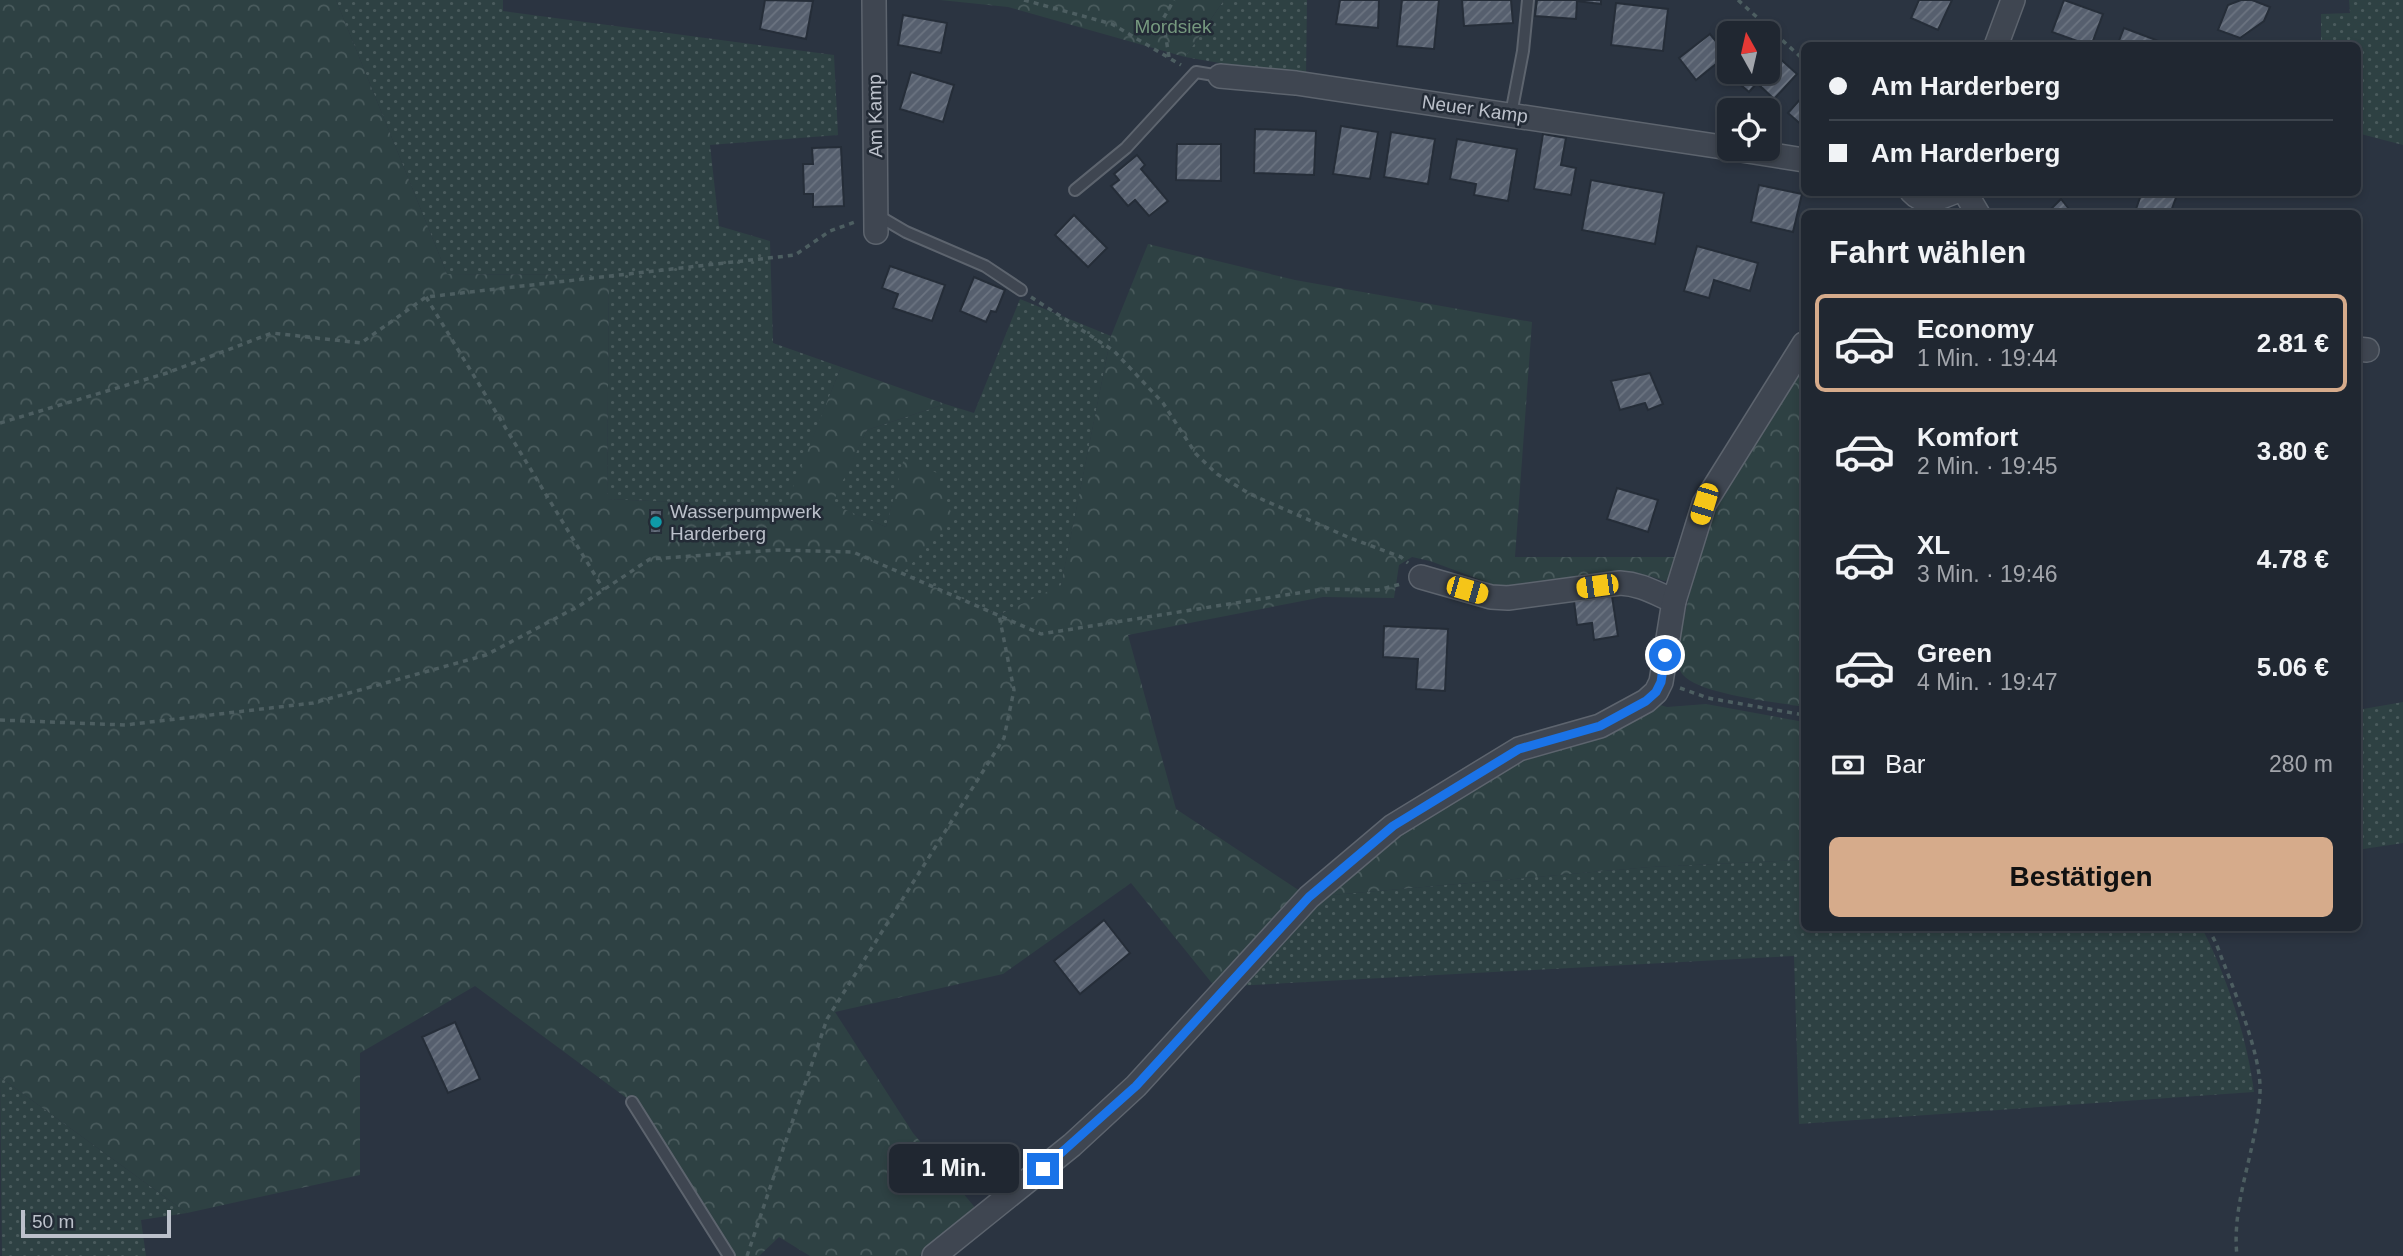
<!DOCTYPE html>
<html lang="de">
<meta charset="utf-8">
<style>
body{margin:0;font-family:Helvetica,sans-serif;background:#282f39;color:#f1f3f6;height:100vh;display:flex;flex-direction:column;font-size:26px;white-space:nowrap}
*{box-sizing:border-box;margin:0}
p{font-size:23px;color:#a2a5ab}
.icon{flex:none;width:38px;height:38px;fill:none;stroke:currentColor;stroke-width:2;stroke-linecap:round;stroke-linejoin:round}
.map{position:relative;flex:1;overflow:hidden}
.sheet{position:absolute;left:1801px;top:210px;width:560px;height:721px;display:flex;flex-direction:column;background:#202731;border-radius:10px;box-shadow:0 4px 10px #0003,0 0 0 2px #3d444d}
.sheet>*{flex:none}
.guide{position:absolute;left:1801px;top:42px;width:560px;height:154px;border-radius:10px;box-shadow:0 4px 10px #0003,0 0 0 2px #3d444d;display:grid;align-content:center;height:154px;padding:0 28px;background:#202731}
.needle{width:46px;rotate:352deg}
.fabs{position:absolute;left:1717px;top:21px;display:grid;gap:14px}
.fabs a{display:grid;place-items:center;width:63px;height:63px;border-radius:10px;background:#202731;box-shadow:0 4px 10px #0003,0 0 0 2px #3d444d;font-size:35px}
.scale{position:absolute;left:21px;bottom:18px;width:150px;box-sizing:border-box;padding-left:7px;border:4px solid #bcc1cb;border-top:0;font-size:19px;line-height:24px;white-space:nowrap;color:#bcc1cb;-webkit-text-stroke:5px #232b36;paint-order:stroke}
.end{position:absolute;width:32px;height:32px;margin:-16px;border:9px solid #1a73e8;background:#fff;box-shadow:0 0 0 4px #fff}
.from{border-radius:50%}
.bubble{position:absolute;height:49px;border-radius:10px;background:#202731;box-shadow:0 4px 10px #0003,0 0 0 2px #3d444d;font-size:23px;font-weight:600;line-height:49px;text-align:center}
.car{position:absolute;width:21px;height:42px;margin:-21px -10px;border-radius:9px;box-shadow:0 0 5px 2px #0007;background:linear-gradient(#f5c518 24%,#345 0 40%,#f5c518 0 76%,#345 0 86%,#f5c518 0)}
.guide b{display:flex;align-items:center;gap:24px;height:66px;font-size:26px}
.guide b+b{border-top:2px solid #3d444d}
.guide i{width:18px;height:18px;background:#f1f3f6}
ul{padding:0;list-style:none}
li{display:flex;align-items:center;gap:21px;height:98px;margin:0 14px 10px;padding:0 14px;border:4px solid transparent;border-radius:10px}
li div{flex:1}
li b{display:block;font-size:26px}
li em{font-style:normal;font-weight:600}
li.on{border-color:#d6ab8b}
li>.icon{width:63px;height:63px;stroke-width:1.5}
h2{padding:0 28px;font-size:32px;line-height:84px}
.pay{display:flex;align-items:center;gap:18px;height:77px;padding:0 28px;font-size:26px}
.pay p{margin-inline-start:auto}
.cta{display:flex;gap:14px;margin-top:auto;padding:14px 28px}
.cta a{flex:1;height:80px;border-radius:10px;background:#d6ab8b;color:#111;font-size:28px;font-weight:600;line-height:80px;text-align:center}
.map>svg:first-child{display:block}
.green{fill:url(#green-dots)}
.forest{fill:url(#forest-crowns)}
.building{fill:url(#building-hatch);stroke:#252d38;stroke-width:2}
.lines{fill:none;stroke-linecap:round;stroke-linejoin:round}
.service-casing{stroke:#5d646e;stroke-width:14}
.minor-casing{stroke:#5d646e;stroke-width:26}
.path{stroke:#4d5e61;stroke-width:3.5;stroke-dasharray:5 5;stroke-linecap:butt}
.service{stroke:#3f4651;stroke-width:10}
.minor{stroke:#3f4651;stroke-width:23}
.route{stroke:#1a73e8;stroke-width:9}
.culture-dot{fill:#0f9aa8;stroke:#232b36;stroke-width:2.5}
.labels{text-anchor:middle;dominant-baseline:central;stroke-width:5;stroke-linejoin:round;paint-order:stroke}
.park-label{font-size:19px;fill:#76997f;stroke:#232b36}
.street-label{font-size:19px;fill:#bcc1cb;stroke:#232b36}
.poi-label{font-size:19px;fill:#bcc1cb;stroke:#232b36;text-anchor:start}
</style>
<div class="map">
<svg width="2403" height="1256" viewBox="0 0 2403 1256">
<defs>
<pattern id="green-dots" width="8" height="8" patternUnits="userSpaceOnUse" patternTransform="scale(1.75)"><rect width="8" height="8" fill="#2e4143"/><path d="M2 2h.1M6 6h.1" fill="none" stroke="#4a5b5d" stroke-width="1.8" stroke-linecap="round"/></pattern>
<pattern id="forest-crowns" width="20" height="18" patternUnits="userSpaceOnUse" patternTransform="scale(1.75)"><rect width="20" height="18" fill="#2e4143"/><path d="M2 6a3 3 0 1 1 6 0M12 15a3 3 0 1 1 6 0" fill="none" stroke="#4a5b5d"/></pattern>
<pattern id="building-hatch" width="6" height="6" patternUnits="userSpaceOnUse" patternTransform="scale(1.75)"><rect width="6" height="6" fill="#565f6e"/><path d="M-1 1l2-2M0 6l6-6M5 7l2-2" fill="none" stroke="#6c7481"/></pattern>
</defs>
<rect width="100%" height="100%" fill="#2b3441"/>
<g class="green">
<path d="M336,0H503V11L834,55L838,135L710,145L719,226L770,241L773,343L841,367L786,507L607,499L609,275L447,274Z"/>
<path d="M1224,0H1307L1306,78L1185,57Z"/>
<path d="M2349,0H2403V145L2357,133V46L2321,45V14L2350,13Z"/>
<path d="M1020,299L1111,336L1061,586L999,615L903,573L905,458L886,527L831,504L867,430L945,404L974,413Z"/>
<path d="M2403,702V843L2357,850V708L2363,709Z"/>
<path d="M1804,857V928H2202C2227,977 2247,1037 2254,1092L1799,1124L1794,956L1215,987L1309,897L1650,867L1800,860Z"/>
<path d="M0,1077L187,1213L141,1220L146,1256H2Z"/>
</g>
<g class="forest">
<path d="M0,0H336L447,274L609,275L607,499L785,507L841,367L945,404L867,430L832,504L886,527L904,458L937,473L953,518L903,573L999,615L1061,585L1111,336L1148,244L1295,280L1532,322L1515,557H1680L1673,579L1664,581L1650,576L1621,574L1500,587L1430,561L1412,557L1399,565L1394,598L1323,597L1128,635L1176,809L1309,897L1519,749L1657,704L1667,707L1706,704L1804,722V857L1800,860L1650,867L1309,897L1215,987L1131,883L1003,974L835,1012L913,1133L977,1210L919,1256H810L779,1237L759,1256H729L632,1102L475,986L360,1053V1175L187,1213L0,1077Z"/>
<path d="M940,0H1224L1185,57L1008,7Z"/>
<path d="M1804,358V707C1777,702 1701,695 1683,675C1676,667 1678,654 1678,644L1710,506Z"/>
</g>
<g class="building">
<path d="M765,0L813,1L806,39L760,29Z"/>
<path d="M1340,0H1379L1378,28L1336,24Z"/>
<path d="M1402,0H1439L1434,49L1397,46Z"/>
<path d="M1462,0H1511L1513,23L1464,26Z"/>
<path d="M1537,0H1601V4L1577,1L1576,19L1535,16Z"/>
<path d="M1919,0H1952L1938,30L1911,18Z"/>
<path d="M2064,0L2103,14L2091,46L2052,32Z"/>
<path d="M2241,0H2252L2270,7L2264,21L2240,38L2218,30L2228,5Z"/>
<path d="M1616,3L1668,9L1663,51L1611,45Z"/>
<path d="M903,15L947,23L941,53L898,45Z"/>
<path d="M2124,28L2164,43L2163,46H2117Z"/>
<path d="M1710,34L1727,55L1696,80L1679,58Z"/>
<path d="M1768,48L1797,74L1774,99L1757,83L1749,92L1734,79L1741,72H1768Z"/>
<path d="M911,72L954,85L943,122L900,109Z"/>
<path d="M1804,95V127L1788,113Z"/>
<path d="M1341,126L1378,132L1370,179L1333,174Z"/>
<path d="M1255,129L1316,131L1314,175L1254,173Z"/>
<path d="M1391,132L1435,139L1428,184L1384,177Z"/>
<path d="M1543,134L1566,138L1561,165L1576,168L1571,195L1534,189Z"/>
<path d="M1457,139L1517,149L1508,201L1474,195L1476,184L1450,179Z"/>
<path d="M1177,144H1221V181L1176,180Z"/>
<path d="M841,147L844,206L813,207V194H804L803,164H813L812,148Z"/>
<path d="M1137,155L1145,165L1141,169L1168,201L1149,216L1135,200L1128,206L1111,186L1119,180L1114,174Z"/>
<path d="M1591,180L1664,193L1655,244L1582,230Z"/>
<path d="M1759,185L1802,194L1793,232L1751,222Z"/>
<path d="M2142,192H2178L2170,214H2139L2135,212Z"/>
<path d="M2061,199L2073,214H2046Z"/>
<path d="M1074,215L1107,248L1088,267L1055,235Z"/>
<path d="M1697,246L1758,263L1750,291L1714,280L1709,298L1684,291Z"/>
<path d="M890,266L945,285L932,321L893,308L898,294L882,288Z"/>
<path d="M974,277L1005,290L996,312L991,311L986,322L960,311Z"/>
<path d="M1650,373L1663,404L1648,410L1645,403L1620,410L1611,381Z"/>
<path d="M1617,488L1658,500L1648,532L1607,519Z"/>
<path d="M650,510H662L661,533H650Z"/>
<path d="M1612,596L1618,636L1594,640L1592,623L1577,625L1574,601Z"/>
<path d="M1384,626L1448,629L1445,691L1416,689L1418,659L1383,657Z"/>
<path d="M1104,920L1130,953L1080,994L1054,961Z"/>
<path d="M455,1022L480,1079L448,1093L422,1037Z"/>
</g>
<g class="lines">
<g class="service-casing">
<g id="service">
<path d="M1511,114L1523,51L1528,0"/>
<path d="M1075,190L1126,148L1196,72L1220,76"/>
<path d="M877,215L906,232L985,266L1021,290"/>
<path d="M632,1102L729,1256"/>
</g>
</g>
<g class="minor-casing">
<g id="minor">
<path d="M874,0L876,232"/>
<path d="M1996,46L2013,0"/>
<path d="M1220,76L1296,83L1729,148"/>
<path d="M1735,149L1804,160"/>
<path d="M1912,192C1925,206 1939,198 1954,192"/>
<path d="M1965,192L1978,214"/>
<path d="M2357,349L2367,350"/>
<path d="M1421,577L1491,597L1508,598L1620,583C1641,584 1655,593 1674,601"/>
<path d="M934,1256L1072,1145L1136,1086L1309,897L1393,826L1519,749L1600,726L1646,701L1656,692L1661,682L1674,601L1704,504L1804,344"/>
</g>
</g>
<g class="path">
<path d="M1024,0L1112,24L1181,65"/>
<path d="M1738,0L1804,60"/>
<path d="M1169,57L1163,19L1174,0"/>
<path d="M426,297L604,590"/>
<path d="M1031,297L1114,351L1163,403L1196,454L1217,474L1250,494L1350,538L1401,557L1408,563"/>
<path d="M0,423L167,373L272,333L361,343L426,297L795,255L830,231L855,222"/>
<path d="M1680,688L1708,698L1804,715"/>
<path d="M0,720L125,725L313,703L486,655L579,606L650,559L777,550L853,552L1041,634L1323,589L1378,590L1401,584"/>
<path d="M2208,928L2216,943C2230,981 2262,1054 2260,1092C2258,1147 2231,1201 2237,1256"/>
<path d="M747,1256L827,1019L1004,738L1014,690L999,615"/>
</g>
<use href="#service" class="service"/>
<use href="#minor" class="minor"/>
</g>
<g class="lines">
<path class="route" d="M1043,1169L1136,1086L1309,897L1393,826L1519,749L1600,726L1646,701L1656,692L1661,682L1665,655"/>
</g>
<circle class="culture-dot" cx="656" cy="522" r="7"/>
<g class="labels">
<g class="park-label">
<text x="1173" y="26">Mordsiek</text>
</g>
<g class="street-label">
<text transform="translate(1475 109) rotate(8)">Neuer Kamp</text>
<text transform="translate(875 116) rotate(-91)">Am Kamp</text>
</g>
<g class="poi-label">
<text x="670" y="511">Wasserpumpwerk<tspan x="670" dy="22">Harderberg</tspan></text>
</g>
</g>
</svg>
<div class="fabs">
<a><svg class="needle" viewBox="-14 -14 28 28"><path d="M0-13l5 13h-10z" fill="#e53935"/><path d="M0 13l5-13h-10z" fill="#a2a5ab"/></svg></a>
<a><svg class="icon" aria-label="locate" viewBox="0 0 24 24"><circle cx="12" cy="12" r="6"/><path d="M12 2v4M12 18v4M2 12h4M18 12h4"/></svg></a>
</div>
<div class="scale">50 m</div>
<i class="end from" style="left:1665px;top:655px"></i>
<i class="end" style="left:1043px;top:1169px"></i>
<div class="bubble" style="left:889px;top:1144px;width:130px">1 Min.</div>
<i class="car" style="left:1704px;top:504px;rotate:197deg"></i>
<i class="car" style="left:1597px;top:586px;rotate:262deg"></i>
<i class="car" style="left:1467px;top:590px;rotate:106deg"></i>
<div class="guide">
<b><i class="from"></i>Am Harderberg</b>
<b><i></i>Am Harderberg</b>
</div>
<section class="sheet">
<h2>Fahrt wählen</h2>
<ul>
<li class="on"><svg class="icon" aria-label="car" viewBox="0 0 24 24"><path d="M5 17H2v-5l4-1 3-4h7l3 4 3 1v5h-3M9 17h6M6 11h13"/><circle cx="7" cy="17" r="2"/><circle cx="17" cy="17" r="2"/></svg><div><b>Economy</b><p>1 Min. · 19:44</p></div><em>2.81 €</em></li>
<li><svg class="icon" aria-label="car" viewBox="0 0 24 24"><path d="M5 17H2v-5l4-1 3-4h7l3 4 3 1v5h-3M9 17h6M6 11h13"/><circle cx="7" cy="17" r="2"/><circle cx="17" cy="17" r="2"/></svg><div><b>Komfort</b><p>2 Min. · 19:45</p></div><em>3.80 €</em></li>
<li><svg class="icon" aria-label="car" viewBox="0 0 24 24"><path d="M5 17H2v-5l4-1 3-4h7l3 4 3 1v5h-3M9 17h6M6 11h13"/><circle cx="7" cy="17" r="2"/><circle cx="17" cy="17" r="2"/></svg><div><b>XL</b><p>3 Min. · 19:46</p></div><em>4.78 €</em></li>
<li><svg class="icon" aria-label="car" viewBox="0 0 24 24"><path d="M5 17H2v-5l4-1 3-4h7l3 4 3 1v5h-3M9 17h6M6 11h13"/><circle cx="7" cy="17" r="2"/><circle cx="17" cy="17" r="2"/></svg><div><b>Green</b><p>4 Min. · 19:47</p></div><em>5.06 €</em></li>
</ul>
<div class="pay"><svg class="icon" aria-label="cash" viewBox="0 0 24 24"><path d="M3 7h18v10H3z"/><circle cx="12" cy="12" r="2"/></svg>Bar<p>280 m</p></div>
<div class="cta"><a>Bestätigen</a></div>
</section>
</div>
